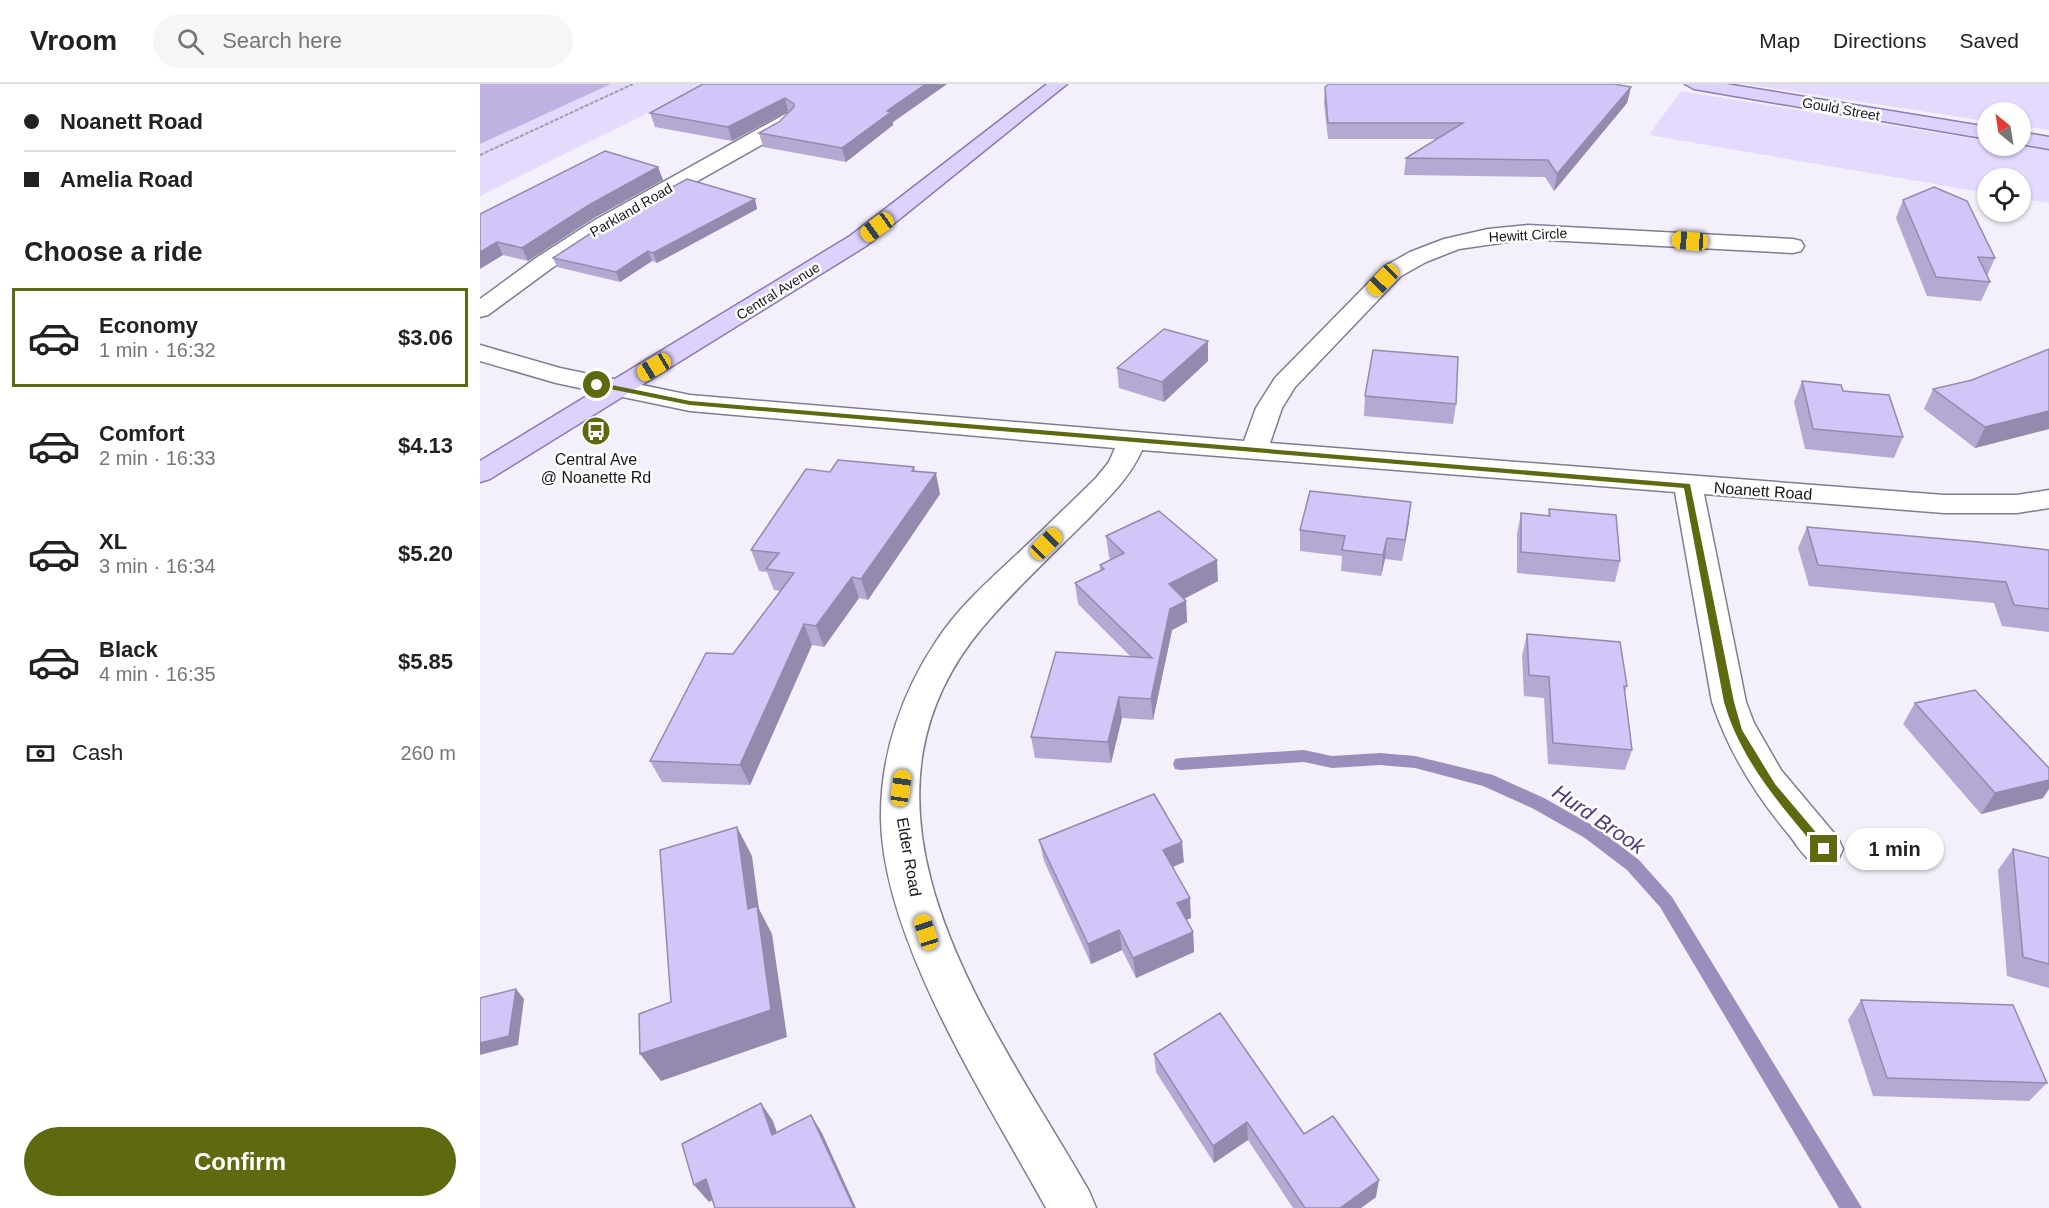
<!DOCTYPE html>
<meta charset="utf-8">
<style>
body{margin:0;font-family:Arial,sans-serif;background:#f6f6f6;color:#222;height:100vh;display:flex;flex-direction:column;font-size:22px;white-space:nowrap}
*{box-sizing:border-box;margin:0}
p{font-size:20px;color:#767676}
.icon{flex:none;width:33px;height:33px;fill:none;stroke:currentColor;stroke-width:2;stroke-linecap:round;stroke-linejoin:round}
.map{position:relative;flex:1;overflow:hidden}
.panel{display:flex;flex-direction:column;background:#fff;width:480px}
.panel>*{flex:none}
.hud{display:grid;align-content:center;height:132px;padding:0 24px;background:#fff}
.needle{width:39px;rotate:330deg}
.buttons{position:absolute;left:1497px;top:18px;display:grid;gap:12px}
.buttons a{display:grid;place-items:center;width:54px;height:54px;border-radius:50%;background:#fff;box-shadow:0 2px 4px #0004;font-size:30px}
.end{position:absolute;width:27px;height:27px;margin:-14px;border:8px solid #5f690f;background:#fff;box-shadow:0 0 0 3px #fff}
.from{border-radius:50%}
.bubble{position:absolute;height:42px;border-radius:21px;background:#fff;box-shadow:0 2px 4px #0004;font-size:20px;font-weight:700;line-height:42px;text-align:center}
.car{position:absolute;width:18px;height:36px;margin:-18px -9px;border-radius:8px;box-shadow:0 0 4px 2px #0007;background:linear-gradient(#f5c518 24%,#345 0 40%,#f5c518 0 76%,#345 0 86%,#f5c518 0)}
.hud b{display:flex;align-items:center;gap:21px;height:57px;font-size:22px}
.hud b+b{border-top:2px solid #e0e0e0}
.hud i{width:15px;height:15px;background:#222}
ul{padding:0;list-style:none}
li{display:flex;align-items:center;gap:18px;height:99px;margin:0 12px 9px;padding:0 12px;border:3px solid transparent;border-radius:0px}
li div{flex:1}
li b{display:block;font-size:22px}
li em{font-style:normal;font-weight:700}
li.on{border-color:#5f690f}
li>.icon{width:54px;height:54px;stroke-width:1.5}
h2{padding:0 24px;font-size:27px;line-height:72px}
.pay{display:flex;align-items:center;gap:15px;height:66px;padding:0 24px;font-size:22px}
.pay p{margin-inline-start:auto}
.action{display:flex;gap:12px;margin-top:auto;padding:12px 24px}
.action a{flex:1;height:69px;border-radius:36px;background:#5f690f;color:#fff;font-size:24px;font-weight:700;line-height:69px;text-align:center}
header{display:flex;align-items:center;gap:36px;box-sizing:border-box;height:84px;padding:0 30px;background:#fff;border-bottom:2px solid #e0e0e0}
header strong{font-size:28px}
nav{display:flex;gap:33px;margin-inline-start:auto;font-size:21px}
.search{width:420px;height:54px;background:#f6f6f6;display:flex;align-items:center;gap:15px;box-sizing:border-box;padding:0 21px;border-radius:33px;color:#767676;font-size:22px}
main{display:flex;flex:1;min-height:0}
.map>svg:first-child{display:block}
.green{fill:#e3dafe}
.forest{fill:#bfb2e3}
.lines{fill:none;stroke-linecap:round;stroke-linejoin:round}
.stream{fill:#9b8ebd;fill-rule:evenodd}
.minor-casing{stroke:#817b94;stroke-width:3}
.major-casing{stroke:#8a7caf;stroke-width:3}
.path{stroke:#a29fa9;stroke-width:2;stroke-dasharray:4 1.5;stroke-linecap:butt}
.minor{fill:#fff;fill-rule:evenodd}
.major{fill:#ddd1fe;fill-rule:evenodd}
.wall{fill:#b5a9d4}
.shaded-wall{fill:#938aad}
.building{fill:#d2c5f7;stroke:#938aad;stroke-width:1.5}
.route{fill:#5f690f}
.labels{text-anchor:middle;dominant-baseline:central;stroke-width:5;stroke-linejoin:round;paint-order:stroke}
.far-street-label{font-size:14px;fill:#18161f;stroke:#fff}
.poi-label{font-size:16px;fill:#18161f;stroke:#fff}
.street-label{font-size:16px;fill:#18161f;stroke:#fff}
.near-water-label{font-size:21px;font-style:italic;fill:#4d3a76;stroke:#fff}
</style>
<header>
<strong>Vroom</strong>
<div class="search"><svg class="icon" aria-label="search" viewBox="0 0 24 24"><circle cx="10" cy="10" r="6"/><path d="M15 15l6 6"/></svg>Search here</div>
<nav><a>Map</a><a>Directions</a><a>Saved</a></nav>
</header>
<main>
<section class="panel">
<div class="hud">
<b><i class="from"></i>Noanett Road</b>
<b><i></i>Amelia Road</b>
</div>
<h2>Choose a ride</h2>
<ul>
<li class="on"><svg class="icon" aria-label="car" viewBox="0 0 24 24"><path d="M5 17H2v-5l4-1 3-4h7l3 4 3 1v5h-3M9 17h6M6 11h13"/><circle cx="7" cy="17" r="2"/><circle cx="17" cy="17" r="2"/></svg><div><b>Economy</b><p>1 min · 16:32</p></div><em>$3.06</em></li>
<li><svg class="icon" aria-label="car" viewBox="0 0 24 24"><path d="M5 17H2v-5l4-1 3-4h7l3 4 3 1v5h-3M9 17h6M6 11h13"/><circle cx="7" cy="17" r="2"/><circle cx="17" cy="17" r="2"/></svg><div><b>Comfort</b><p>2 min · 16:33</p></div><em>$4.13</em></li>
<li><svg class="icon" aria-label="car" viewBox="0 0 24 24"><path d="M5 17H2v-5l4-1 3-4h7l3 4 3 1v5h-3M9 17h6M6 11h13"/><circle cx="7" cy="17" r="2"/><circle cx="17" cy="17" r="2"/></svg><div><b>XL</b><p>3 min · 16:34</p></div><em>$5.20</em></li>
<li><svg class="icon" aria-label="car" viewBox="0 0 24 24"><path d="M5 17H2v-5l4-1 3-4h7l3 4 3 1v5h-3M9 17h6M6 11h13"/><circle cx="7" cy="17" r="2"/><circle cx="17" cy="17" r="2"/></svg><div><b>Black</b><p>4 min · 16:35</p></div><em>$5.85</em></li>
</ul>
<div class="pay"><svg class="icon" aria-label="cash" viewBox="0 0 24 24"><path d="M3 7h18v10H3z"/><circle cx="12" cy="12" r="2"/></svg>Cash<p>260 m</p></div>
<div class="action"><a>Confirm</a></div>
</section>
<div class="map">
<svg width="1569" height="1124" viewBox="0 0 1569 1124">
<rect width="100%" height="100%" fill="#f3f0fb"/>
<g class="green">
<path d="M131,0H226L0,112V60Z"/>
<path d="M1264,0H1569V46L1541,42L1540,28H1508L1507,37Z"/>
<path d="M1201,7L1507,57L1508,62H1539L1569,66V119L1541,115L1540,94H1508L1507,109L1169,51Z"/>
</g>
<path class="forest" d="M0,0H131L0,60Z"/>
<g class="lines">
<path class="stream" d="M824,666L852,672L900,669L935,672L1013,691L1064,714L1117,744L1159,776L1192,813L1382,1124H1359L1180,823L1147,786L1105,754L1052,724L1003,702L935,684L900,681L852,684L824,678L701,686L695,685L693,680L695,675L701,674Z"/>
<g class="minor-casing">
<g id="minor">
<path d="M307,29L316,35L301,50L131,146L72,184L8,231L0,233V215L56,174L115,136Z"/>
<path d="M1048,141L1313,155L1321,157L1324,162L1321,167L1313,169L1048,155L979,165L946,178L921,192L815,303L802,324L790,359L1464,411H1537L1569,406V424L1537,429H1464L1224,410L1266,618L1274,639L1301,686L1358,754L1363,765L1358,776C1348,779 1341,782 1331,777C1323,772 1316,760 1310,752C1276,712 1249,669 1232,618L1195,408L662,366C650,394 627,415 606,437C571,472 534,506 502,544C348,729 514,941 609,1107L616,1124H566C507,1016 403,858 401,735C400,671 422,608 457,556C478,524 507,498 534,473C562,447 589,420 616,394L629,378L635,364L210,327L76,299L0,277V261L80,284L210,311L764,357L776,324L795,294L905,182L930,168L964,155L1008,145Z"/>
</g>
</g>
<g class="major-casing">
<g id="major">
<path d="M567,0H587L386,162L10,395L0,398V377L370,152Z"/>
<path d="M1205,0H1246L1508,43V55L1214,5Z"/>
<path d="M1540,48L1569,53V65L1540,60Z"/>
</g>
</g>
<path class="path" d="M0,71L153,0"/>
<use href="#minor" class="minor"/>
<use href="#major" class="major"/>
</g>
<g class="wall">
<path d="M223,0H467L413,38V41L366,78L283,63L279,49L299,38L309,28L308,27L252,57L175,43L170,29Z"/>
<path d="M845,3H1151L1147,19L1074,107L1065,93L924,91L926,74L957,55H848L844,19Z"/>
<path d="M178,83L183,96L114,134L48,177L23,171L0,130Z"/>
<path d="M275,115L277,125L177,179L172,177L140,198L77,183L73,174Z"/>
<path d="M1423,116L1515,174L1507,192L1510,198L1501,217L1447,212L1416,134Z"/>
<path d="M728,257V277L684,318L639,304L637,284Z"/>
<path d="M1569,265V345L1495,364L1444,325L1453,305L1492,296Z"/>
<path d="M1322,297L1363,307L1423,353L1414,374L1325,365L1314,318Z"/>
<path d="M885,312L976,320L973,340L884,332Z"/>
<path d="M434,383L435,387L460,410L388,516L379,514L344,563L332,561L270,701L182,698L170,677L301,507L294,506L287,488L279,487L271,466L350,388Z"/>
<path d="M1069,425L1140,477L1135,498L1037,489V450L1041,429L1068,432Z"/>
<path d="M929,438L922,477L905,475L901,492L861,487L862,472L820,467V446Z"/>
<path d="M1327,443L1569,466V548L1522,542L1514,519L1329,502L1318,464Z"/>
<path d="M626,452L738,497L704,515L706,517L707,538L692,546L673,636L642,634L631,679L555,674L551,653L651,573L598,520L595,499L620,487V481L631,476L629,473Z"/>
<path d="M1047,550L1147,602L1145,608L1152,666L1145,686L1068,680L1064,614L1044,612L1042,572Z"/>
<path d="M1435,619L1563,714L1501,730L1423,640Z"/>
<path d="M559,756L704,778L693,783L711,834L706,836L713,848L714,868L656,894L642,866L611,880L564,777Z"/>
<path d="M1533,765L1569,774V904L1527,892L1518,786Z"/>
<path d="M1381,916L1567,999L1549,1017L1393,1012L1368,936Z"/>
<path d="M674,970L824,1050L896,1113L881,1124H813L768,1056L734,1079L676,988Z"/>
</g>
<g class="shaded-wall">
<path d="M446,0H467L413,38V41L366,78L362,64L407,27Z"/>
<path d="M1151,3L1147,19L1074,107L1077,90Z"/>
<path d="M305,14L308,27L252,57L248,43Z"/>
<path d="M178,83L183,96L114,134L48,177L42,164L109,121Z"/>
<path d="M275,115L277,125L177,179L173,169Z"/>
<path d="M17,158L23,171L0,185V168Z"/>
<path d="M168,167L172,177L140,198L136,188Z"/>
<path d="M728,257V277L684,318L682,298Z"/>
<path d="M1569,327V345L1495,364L1505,343Z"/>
<path d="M456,389L460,410L388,516L381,495Z"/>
<path d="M931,418L929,438L922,477L925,456Z"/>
<path d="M907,454L905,475L901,492L903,471Z"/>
<path d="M737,476L738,497L690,522L689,500Z"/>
<path d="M372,493L379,514L344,563L336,542Z"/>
<path d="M706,517L707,538L692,546L673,636L671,615L690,525Z"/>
<path d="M324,540L332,561L270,701L260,681Z"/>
<path d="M639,613L642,634L631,679L628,658Z"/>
<path d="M1569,696V705L1563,714L1501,730L1515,709Z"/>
<path d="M257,743L272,772L279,825L292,850L307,953L181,997L160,970L268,825Z"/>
<path d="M702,758L704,778L685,786L683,766Z"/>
<path d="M710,814L711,834L699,839L697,819Z"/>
<path d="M639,846L642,866L611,880L608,860Z"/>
<path d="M713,848L714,868L656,894L653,874Z"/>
<path d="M36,905L44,915L38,961L0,971V959Z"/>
<path d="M281,1019L293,1037L304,1069L292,1051Z"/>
<path d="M331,1031L342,1049L376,1124H374Z"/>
<path d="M767,1038L768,1056L734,1079L733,1062Z"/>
<path d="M226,1095L240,1112L229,1118L214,1101Z"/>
<path d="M899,1096L896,1113L881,1124H860Z"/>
</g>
<g class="building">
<path d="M223,0H446L407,27L411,28L362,64L279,49L299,38L314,23V20L305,14L248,43L170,29Z"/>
<path d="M849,0H1134L1151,3L1077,90L1068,76L926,74L983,39H848L845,3Z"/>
<path d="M125,67L178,83L109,121L42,164L17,158L0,168V130Z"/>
<path d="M207,95L275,115L173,169L168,167L136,188L73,174L128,138Z"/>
<path d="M1454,103L1487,117L1515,174L1498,173L1510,198L1456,193L1423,116Z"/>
<path d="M684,245L728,257L682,298L637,284Z"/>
<path d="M1569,265V327L1505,343L1453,305L1492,296Z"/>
<path d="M893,266L978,273L976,320L885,312Z"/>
<path d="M1322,297L1361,301L1363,307L1409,311L1423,353L1333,345Z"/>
<path d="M358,376L434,383L432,387L456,389L381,495L372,493L336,542L324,540L260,681L170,677L226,569L253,570L314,489L286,485L299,469L271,466L326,385L350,388Z"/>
<path d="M830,407L931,418L925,456L907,454L903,471L862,466L865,452L820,446Z"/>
<path d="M1069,425L1136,431L1140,477L1041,468V429L1070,432Z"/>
<path d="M679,427L737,476L689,500L706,517L690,525L671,615L639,613L628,658L551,653L576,568L672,574L595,499L624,485L620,481L644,469L626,452Z"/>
<path d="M1327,443L1499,458L1569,466V525L1534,521L1526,498L1338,481Z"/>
<path d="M1047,550L1140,558L1147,602H1144L1152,666L1073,659L1069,593L1049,591Z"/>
<path d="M1495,606L1569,684V696L1515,709L1435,619Z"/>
<path d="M674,710L702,758L683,766L710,814L697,819L713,848L653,874L639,846L608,860L559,756Z"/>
<path d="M257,743L268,825L277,822L291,926L160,970L159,930L191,918L180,766Z"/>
<path d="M1533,765L1569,774V880L1543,873Z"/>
<path d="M36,905L29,952L0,959V914Z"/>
<path d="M1381,916L1533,921L1567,999L1407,994Z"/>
<path d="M740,929L824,1050L853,1032L899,1096L860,1124H825L767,1038L733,1062L674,970Z"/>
<path d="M281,1019L292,1051L331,1031L374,1124H235L226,1095L214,1101L202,1060Z"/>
</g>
<path class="route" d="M117,298L210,317L1210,400L1254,618L1262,646L1295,700L1350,765L1348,768H1340C1301,722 1261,677 1244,618L1204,404L210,321L115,302Z"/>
<defs>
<g id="bus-disc" transform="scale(1.5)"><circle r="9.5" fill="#5f690f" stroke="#fff"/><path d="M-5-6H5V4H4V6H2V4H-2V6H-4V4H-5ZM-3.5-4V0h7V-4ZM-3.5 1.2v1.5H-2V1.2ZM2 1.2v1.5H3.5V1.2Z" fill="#fff"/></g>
</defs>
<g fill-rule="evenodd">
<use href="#bus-disc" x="116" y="347"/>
</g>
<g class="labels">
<g class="far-street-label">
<text transform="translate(1361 25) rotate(10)">Gould Street</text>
<text transform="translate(151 126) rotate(-30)">Parkland Road</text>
<text transform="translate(1048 151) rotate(-3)">Hewitt Circle</text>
<text transform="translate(298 207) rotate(-32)">Central Avenue</text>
</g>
<g class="poi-label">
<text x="116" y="375">Central Ave<tspan x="116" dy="18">@ Noanette Rd</tspan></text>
</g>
<g class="street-label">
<text transform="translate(1283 407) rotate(4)">Noanett Road</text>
<text transform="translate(429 773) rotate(80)">Elder Road</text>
</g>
<g class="near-water-label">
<text transform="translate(1119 735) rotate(34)">Hurd Brook</text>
</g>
</g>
</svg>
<div class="buttons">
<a><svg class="needle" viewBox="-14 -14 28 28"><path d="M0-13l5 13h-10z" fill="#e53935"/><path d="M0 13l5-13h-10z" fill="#767676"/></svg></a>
<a><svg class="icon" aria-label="locate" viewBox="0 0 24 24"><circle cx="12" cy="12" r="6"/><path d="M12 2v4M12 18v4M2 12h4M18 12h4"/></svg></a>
</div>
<i class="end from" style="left:117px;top:301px"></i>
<i class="end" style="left:1344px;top:765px"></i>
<div class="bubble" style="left:1365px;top:744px;width:99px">1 min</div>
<i class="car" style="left:397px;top:143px;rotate:234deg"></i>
<i class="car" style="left:1210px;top:157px;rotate:274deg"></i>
<i class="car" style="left:903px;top:196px;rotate:224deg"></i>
<i class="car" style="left:174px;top:283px;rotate:239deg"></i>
<i class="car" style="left:566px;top:460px;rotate:45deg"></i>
<i class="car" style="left:421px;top:704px;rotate:8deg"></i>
<i class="car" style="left:446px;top:848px;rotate:342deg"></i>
</div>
</main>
